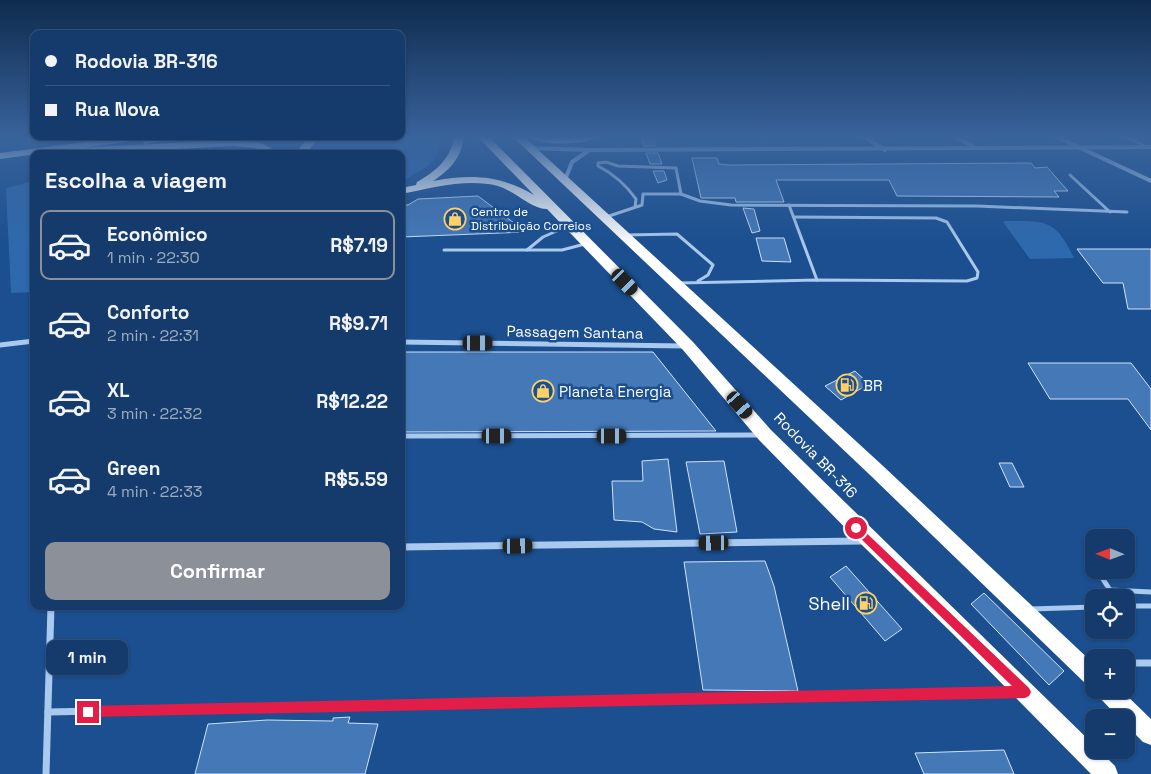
<!DOCTYPE html>
<html lang="pt">
<meta charset="utf-8">
<style>
body{margin:0;font-family:"Space Grotesk",sans-serif;background:#1d4271;color:#f1f3f6;height:100vh;display:flex;flex-direction:column;font-size:19px;white-space:nowrap}
*{box-sizing:border-box;margin:0}
p{font-size:16px;color:#9dadc1}
.icon{flex:none;width:28px;height:28px;fill:none;stroke:currentColor;stroke-width:2;stroke-linecap:round;stroke-linejoin:round}
.map{position:relative;flex:1;overflow:hidden}
.details{position:absolute;left:30px;top:150px;width:375px;height:460px;display:flex;flex-direction:column;background:#143b6b;border-radius:10px;box-shadow:0 1px 4px #0004,0 0 0 1px #33557e}
.details>*{flex:none}
.hud{position:absolute;left:30px;top:30px;width:375px;height:110px;border-radius:10px;box-shadow:0 1px 4px #0004,0 0 0 1px #33557e;display:grid;align-content:center;height:110px;padding:0 15px;background:#143b6b}
.needle{width:32px;rotate:271deg}
.fabs{position:absolute;left:1085px;top:529px;display:grid;gap:10px}
.fabs a{display:grid;place-items:center;width:50px;height:50px;border-radius:10px;background:#143b6b;box-shadow:0 1px 4px #0004,0 0 0 1px #33557e;font-size:25px}
.end{position:absolute;width:22px;height:22px;margin:-11px;border:6px solid #e11d48;background:#fff;box-shadow:0 0 0 2px #fff}
.from{border-radius:50%}
.bubble{position:absolute;height:35px;border-radius:10px;background:#143b6b;box-shadow:0 1px 4px #0004,0 0 0 1px #33557e;font-size:16px;font-weight:700;line-height:35px;text-align:center}
.car{position:absolute;width:15px;height:30px;margin:-15px -8px;border-radius:6px;box-shadow:0 0 4px 1px #0007;background:linear-gradient(#222 24%,#8ab4d8 0 40%,#222 0 76%,#8ab4d8 0 86%,#222 0)}
.hud b{display:flex;align-items:center;gap:18px;height:48px;font-size:19px}
.hud b+b{border-top:1px solid #33557e}
.hud i{width:12px;height:12px;background:#f1f3f6}
ul{padding:0;list-style:none}
li{display:flex;align-items:center;gap:15px;height:70px;margin:0 10px 8px;padding:0 5px;border:2px solid transparent;border-radius:10px}
li div{flex:1}
li b{display:block;font-size:19px}
li em{font-style:normal;font-weight:700}
li.current{border-color:#8c9099}
li>.icon{width:45px;height:45px;stroke-width:1.5}
h2{padding:0 15px;font-size:22px;line-height:60px}
.cta{display:flex;gap:10px;margin-top:auto;padding:10px 15px}
.cta a{flex:1;height:58px;border-radius:10px;background:#8c9099;color:#fff;font-size:20px;font-weight:700;line-height:58px;text-align:center}
.map>svg:first-child{display:block}
.green{fill:#2e69ad}
.building{fill:#4478b7;stroke:#cfe3fa}
.lines{fill:none;stroke-linecap:round;stroke-linejoin:round}
.lane-far1{stroke:#a9c9ee;stroke-width:3}
.lane{stroke:#a9c9ee;stroke-width:5}
.street-far2{stroke:#a9c9ee;stroke-width:4}
.street-far1{stroke:#a9c9ee;stroke-width:5}
.street{stroke:#a9c9ee;stroke-width:7}
.primary{fill:#f0f6ff;fill-rule:evenodd}
.highway{fill:#fff;fill-rule:evenodd}
.route{fill:#e11d48}
.labels{text-anchor:middle;dominant-baseline:central;stroke-width:5;stroke-linejoin:round;paint-order:stroke}
.far-poi-label{font-size:12px;fill:#fff;stroke:#1b4f8f;text-anchor:start}
.street-label{font-size:15px;fill:#fff;stroke:#1b4f8f}
.poi-label{font-size:15px;fill:#fff;stroke:#1b4f8f;text-anchor:start}
.near-poi-label{font-size:18px;fill:#fff;stroke:#1b4f8f;text-anchor:end}
</style>
<div class="map">
<svg width="1151" height="774" viewBox="0 0 1151 774">
<rect width="100%" height="100%" fill="#1b4f8f"/>
<g class="green">
<path d="M321,136H438C443,162 425,167 407,179L401,180V154H308Z"/>
<path d="M30,182V208L34,207V292L11,293L6,188Z"/>
<path d="M1005,221C1045,221 1055,218 1074,258L1030,259L1003,222Z"/>
</g>
<g class="building">
<path d="M640,136H652L656,146H644Z"/>
<path d="M646,153H658L662,164H650Z"/>
<path d="M692,158H717L719,164L729,165L1031,163L1035,168L1047,167L1068,191H1054L1059,197L897,196L889,180H776L784,202H736L735,198H701Z"/>
<path d="M653,171H664L667,180L658,183Z"/>
<path d="M478,196L526,232L401,237V205H408L418,199Z"/>
<path d="M743,208L754,209L760,231L752,233Z"/>
<path d="M756,238H784L791,262L762,261Z"/>
<path d="M1077,249H1151V309H1128L1123,283H1103Z"/>
<path d="M401,352H653L716,431L401,432Z"/>
<path d="M1028,363H1131L1151,389V430L1128,399H1050Z"/>
<path d="M855,371L869,384L841,400L825,386Z"/>
<path d="M668,459L677,532L654,529L642,522L614,520L612,481H643L642,461Z"/>
<path d="M724,461L737,532L700,534L686,462Z"/>
<path d="M999,463H1012L1024,487H1010Z"/>
<path d="M765,561L774,586L798,691L703,690L684,562Z"/>
<path d="M846,566L902,629L885,641L830,577Z"/>
<path d="M984,593L1064,671L1049,685L971,604Z"/>
<path d="M350,717L348,723L378,724L365,774H195L208,724L267,720L333,721V718Z"/>
<path d="M1004,750L1014,774H924L915,753Z"/>
</g>
<g class="lines">
<g class="lane-far1">
<path d="M1124,136L1147,147"/>
<path d="M1070,175L1110,212"/>
<path d="M681,194L700,201L731,205L977,206L1127,212"/>
<path d="M789,205L817,280"/>
<path d="M606,217L642,205L643,194H681L676,168L618,166L606,162L598,163V166C614,174 626,185 636,199L635,207"/>
<path d="M625,235L677,234L713,265L708,275L698,281"/>
<path d="M444,250H562L585,244"/>
<path d="M527,250L543,237L568,226"/>
<path d="M679,283L817,280L967,281L977,278L978,272L947,222L936,218L794,217"/>
</g>
<g class="lane">
<path d="M1088,555L1094,565"/>
<path d="M1097,570L1110,590L1151,592"/>
<path d="M1126,606H1151"/>
<path d="M1031,609L1094,607"/>
</g>
<g class="street-far2">
<path d="M863,136L885,150"/>
<path d="M954,136L976,148"/>
<path d="M1055,136L1151,181"/>
<path d="M530,148L591,150L1151,147"/>
<path d="M565,180L572,162L588,151"/>
</g>
<g class="street-far1">
<path d="M401,342L685,346"/>
<path d="M0,345L34,341"/>
<path d="M401,436L760,435"/>
</g>
<g class="street">
<path d="M401,547L863,541"/>
<path d="M1126,663H1151"/>
<path d="M48,712L1017,692"/>
<path d="M46,774L51,606"/>
</g>
<path class="primary" d="M133,136H186L182,138L145,144L141,140L0,159V153Z"/>
<g class="highway">
<path d="M309,136H320L306,154H295Z"/>
<path d="M454,136H464C462,157 450,170 433,181C471,174 500,175 534,195L477,136H488L693,342L771,430L1094,745V750H1099L1115,766L1118,774H1091L955,636L864,547L759,440L683,350L547,209C533,210 513,190 498,186C467,178 432,188 401,194V188L416,185L417,182C436,171 451,159 454,136Z"/>
<path d="M512,136H523L882,465L1094,664V688L1087,685L870,475Z"/>
<path d="M526,136L563,138L599,136C587,146 538,146 526,136Z"/>
<path d="M232,140L261,143L282,154H268L255,148L232,146L83,154H75L71,151L76,148Z"/>
<path d="M1095,690H1121L1151,719V745L1143,742L1126,725V718H1119L1099,697Z"/>
</g>
</g>
<linearGradient id="sky" x2="0" y2="1"><stop stop-color="#0f2b4f"/><stop offset="0.56" stop-color="#39639b"/><stop offset="1" stop-color="#39639b" stop-opacity="0"/></linearGradient>
<rect width="1151" height="245" fill="url(#sky)"/>
<path class="route" d="M856,523L1029,688L1031,692L1029,696L1025,698L88,717L84,716L82,712L84,707L88,706L1012,686L853,531V525Z"/>
<defs>
<g id="shop-ring" transform="scale(1.125)"><circle r="9.5" fill="#1b4f8f" stroke="#ffd166" stroke-width="1.5"/><path d="M-5-2.5h2.3a2.7 3.5 0 0 1 5.4 0H5L5.5 6h-11ZM-1.5-2.5h3a1.5 2.3 0 0 0-3 0Z" fill="#ffd166"/></g>
<g id="fuel-ring" transform="scale(1.125)"><circle r="9.5" fill="#1b4f8f" stroke="#ffd166" stroke-width="1.5"/><path d="M-5.5-6h7V0h2V4h1.3V-2.5L3-4.5l.8-.8L6-3V5H2.5V1h-1V6h-7ZM-4.2-4.7v3.2H.2V-4.7Z" fill="#ffd166"/></g>
</defs>
<g fill-rule="evenodd">
<use href="#shop-ring" x="455" y="219"/>
<use href="#fuel-ring" x="847" y="385"/>
<use href="#shop-ring" x="543" y="391"/>
<use href="#fuel-ring" x="866" y="603"/>
</g>
<g class="labels">
<g class="far-poi-label">
<text x="471" y="212">Centro de<tspan x="471" dy="14">Distribuição Correios</tspan></text>
</g>
<g class="street-label">
<text transform="translate(575 332) rotate(1)">Passagem Santana</text>
<text transform="translate(816 455) rotate(46)">Rodovia BR-316</text>
</g>
<g class="poi-label">
<text x="863" y="385">BR</text>
<text x="559" y="391">Planeta Energia</text>
</g>
<g class="near-poi-label">
<text x="850" y="603">Shell</text>
</g>
</g>
</svg>
<div class="fabs">
<a><svg class="needle" viewBox="-14 -14 28 28"><path d="M0-13l5 13h-10z" fill="#e53935"/><path d="M0 13l5-13h-10z" fill="#9dadc1"/></svg></a>
<a><svg class="icon" aria-label="locate" viewBox="0 0 24 24"><circle cx="12" cy="12" r="6"/><path d="M12 2v4M12 18v4M2 12h4M18 12h4"/></svg></a>
<a>+</a>
<a>−</a>
</div>
<i class="end from" style="left:856px;top:528px"></i>
<i class="end" style="left:88px;top:712px"></i>
<div class="bubble" style="left:46px;top:640px;width:82px">1 min</div>
<i class="car" style="left:625px;top:282px;rotate:136deg"></i>
<i class="car" style="left:478px;top:343px;rotate:90deg"></i>
<i class="car" style="left:740px;top:405px;rotate:139deg"></i>
<i class="car" style="left:497px;top:436px;rotate:90deg"></i>
<i class="car" style="left:612px;top:436px;rotate:90deg"></i>
<i class="car" style="left:714px;top:543px;rotate:269deg"></i>
<i class="car" style="left:518px;top:546px;rotate:89deg"></i>
<div class="hud">
<b><i class="from"></i>Rodovia BR-316</b>
<b><i></i>Rua Nova</b>
</div>
<section class="details">
<h2>Escolha a viagem</h2>
<ul>
<li class="current"><svg class="icon" aria-label="car" viewBox="0 0 24 24"><path d="M5 17H2v-5l4-1 3-4h7l3 4 3 1v5h-3M9 17h6M6 11h13"/><circle cx="7" cy="17" r="2"/><circle cx="17" cy="17" r="2"/></svg><div><b>Econômico</b><p>1 min · 22:30</p></div><em>R$7.19</em></li>
<li><svg class="icon" aria-label="car" viewBox="0 0 24 24"><path d="M5 17H2v-5l4-1 3-4h7l3 4 3 1v5h-3M9 17h6M6 11h13"/><circle cx="7" cy="17" r="2"/><circle cx="17" cy="17" r="2"/></svg><div><b>Conforto</b><p>2 min · 22:31</p></div><em>R$9.71</em></li>
<li><svg class="icon" aria-label="car" viewBox="0 0 24 24"><path d="M5 17H2v-5l4-1 3-4h7l3 4 3 1v5h-3M9 17h6M6 11h13"/><circle cx="7" cy="17" r="2"/><circle cx="17" cy="17" r="2"/></svg><div><b>XL</b><p>3 min · 22:32</p></div><em>R$12.22</em></li>
<li><svg class="icon" aria-label="car" viewBox="0 0 24 24"><path d="M5 17H2v-5l4-1 3-4h7l3 4 3 1v5h-3M9 17h6M6 11h13"/><circle cx="7" cy="17" r="2"/><circle cx="17" cy="17" r="2"/></svg><div><b>Green</b><p>4 min · 22:33</p></div><em>R$5.59</em></li>
</ul>
<div class="cta"><a>Confirmar</a></div>
</section>
</div>
